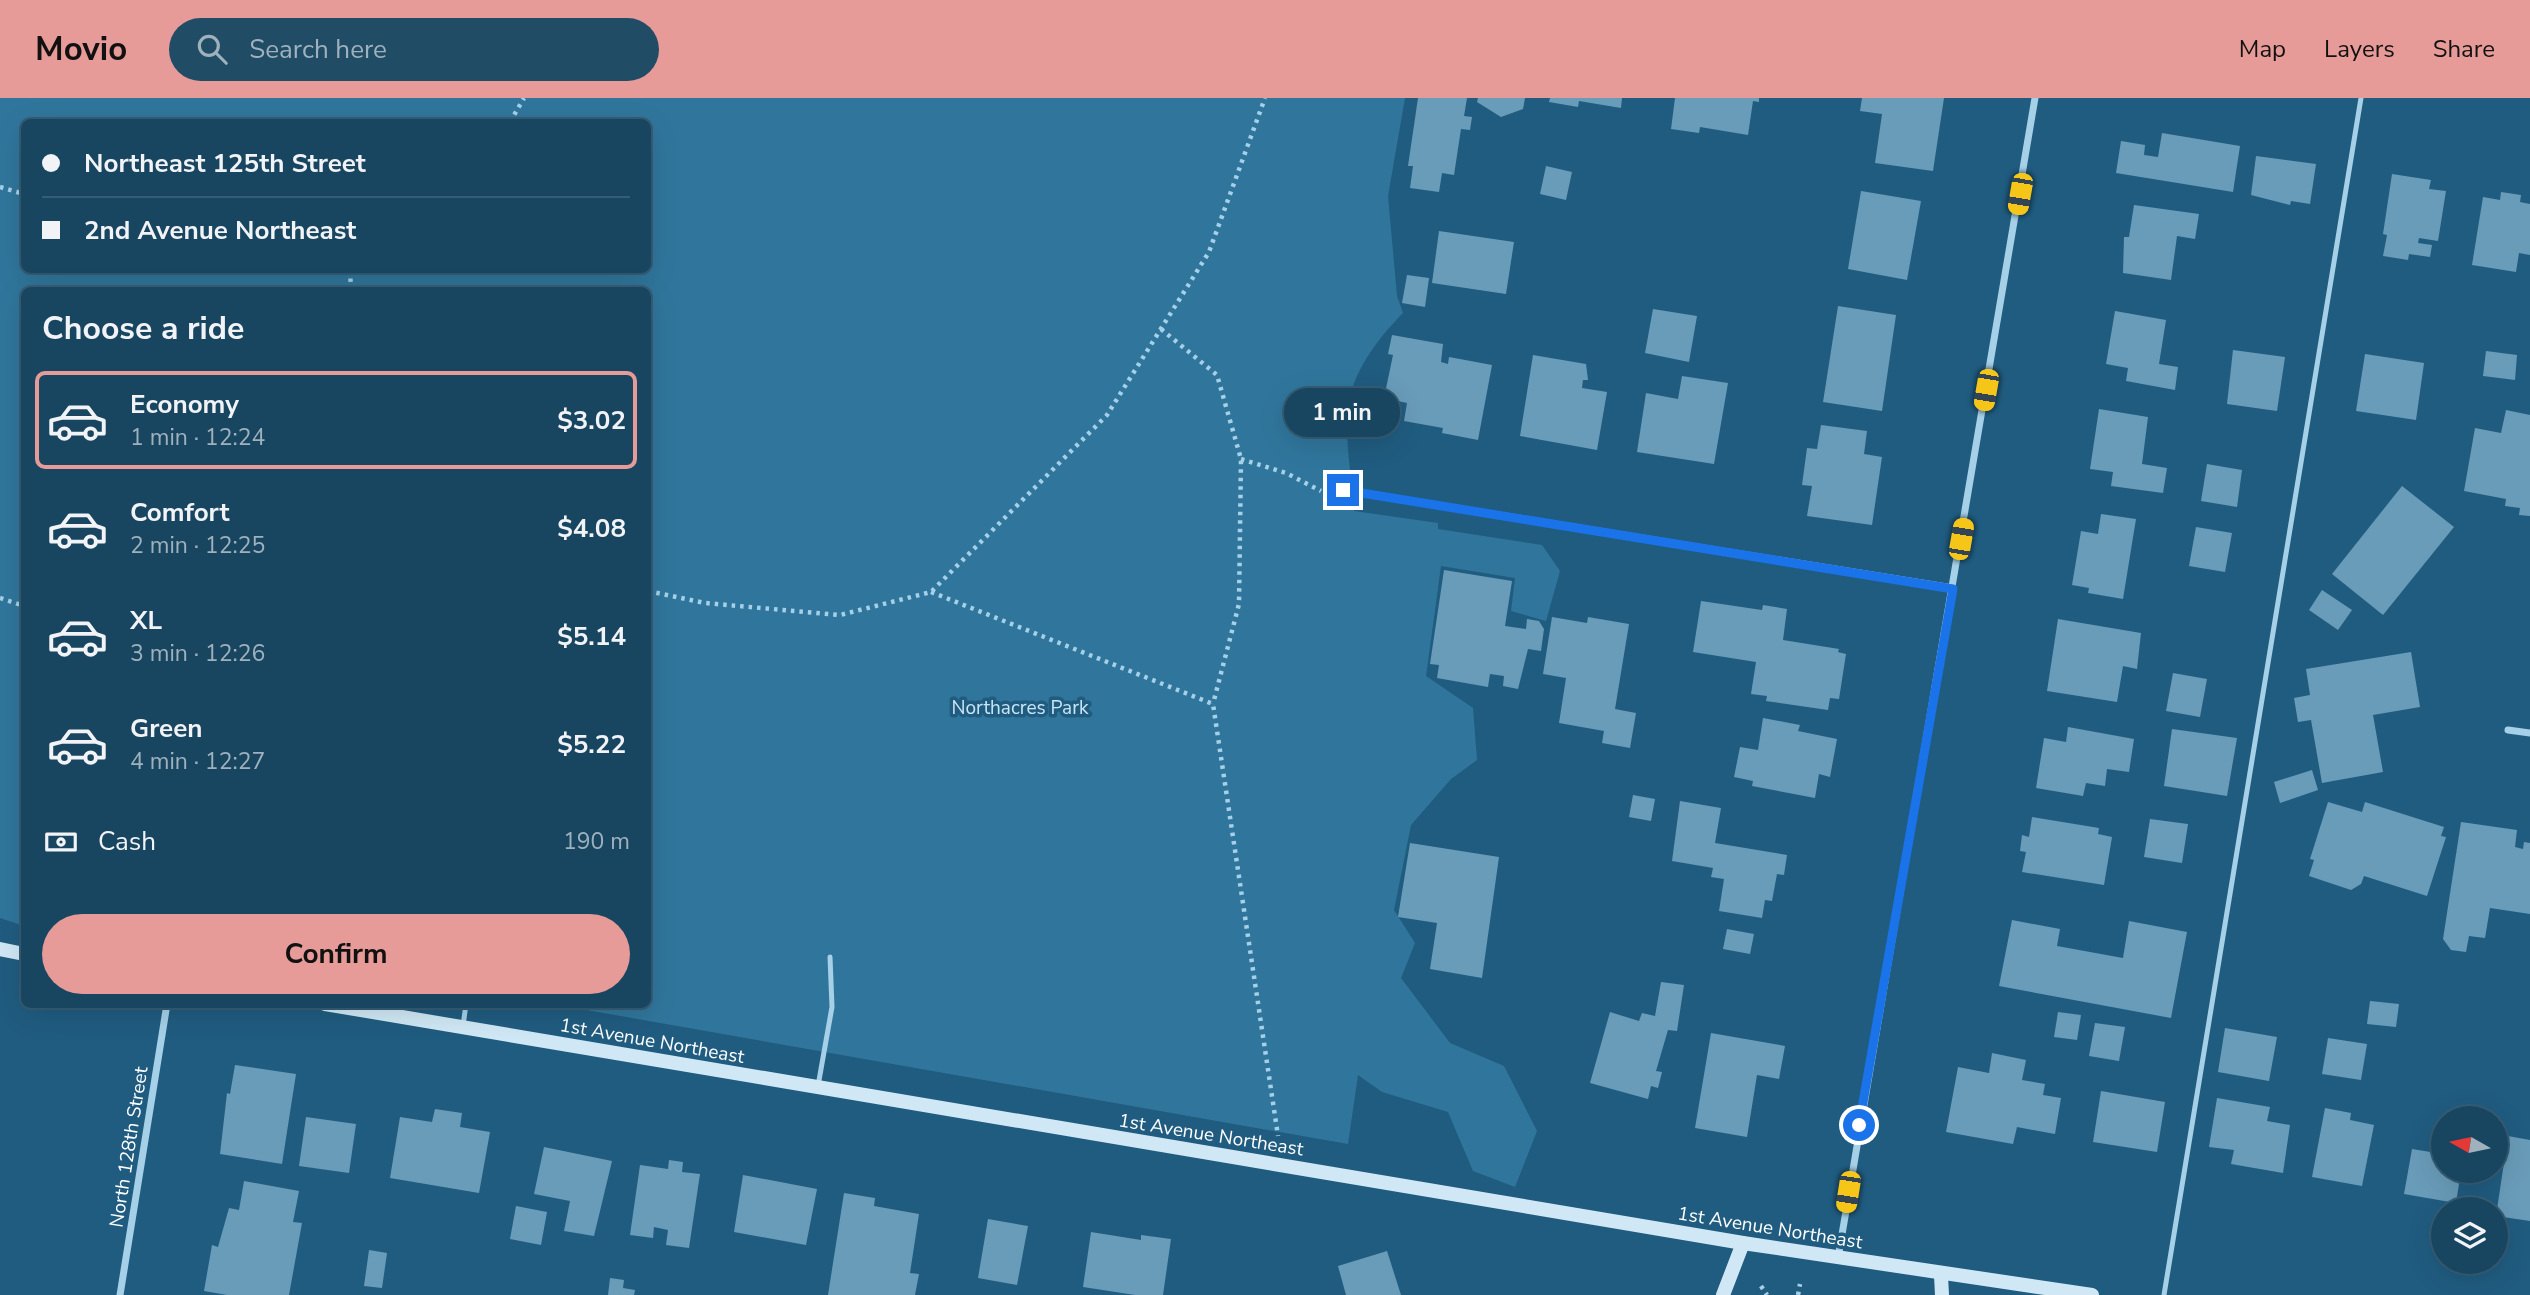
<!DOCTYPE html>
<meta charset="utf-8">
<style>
body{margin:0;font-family:"Nunito Sans",sans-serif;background:#214c66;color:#f1f3f6;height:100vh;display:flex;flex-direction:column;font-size:26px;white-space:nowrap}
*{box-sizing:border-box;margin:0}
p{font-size:23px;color:#9fb1bd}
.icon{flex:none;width:38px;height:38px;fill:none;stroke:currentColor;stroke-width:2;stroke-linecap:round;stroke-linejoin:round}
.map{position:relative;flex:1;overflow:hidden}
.drawer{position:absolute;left:21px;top:189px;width:630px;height:721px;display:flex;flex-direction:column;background:#184560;border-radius:10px;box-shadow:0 7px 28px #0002,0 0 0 2px #365d75}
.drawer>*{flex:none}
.hud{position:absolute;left:21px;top:21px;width:630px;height:154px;border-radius:10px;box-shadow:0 7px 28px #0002,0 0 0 2px #365d75;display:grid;align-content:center;height:154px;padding:0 21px;background:#184560}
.needle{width:46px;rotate:279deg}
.buttons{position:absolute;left:2431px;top:1008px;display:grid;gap:14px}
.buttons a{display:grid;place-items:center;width:77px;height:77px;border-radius:50%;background:#184560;box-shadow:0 7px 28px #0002,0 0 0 2px #365d75;font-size:35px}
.end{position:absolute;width:32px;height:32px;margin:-16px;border:9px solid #1a73e8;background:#fff;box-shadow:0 0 0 4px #fff}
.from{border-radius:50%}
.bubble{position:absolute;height:49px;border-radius:24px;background:#184560;box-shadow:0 7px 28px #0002,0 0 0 2px #365d75;font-size:23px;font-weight:700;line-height:49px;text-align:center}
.car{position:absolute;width:21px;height:42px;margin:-21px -10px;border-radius:9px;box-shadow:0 0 5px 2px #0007;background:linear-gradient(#f5c518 24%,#345 0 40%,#f5c518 0 76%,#345 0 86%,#f5c518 0)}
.hud b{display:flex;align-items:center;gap:24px;height:66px;font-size:26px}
.hud b+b{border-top:2px solid #365d75}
.hud i{width:18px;height:18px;background:#f1f3f6}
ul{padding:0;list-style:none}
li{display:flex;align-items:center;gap:21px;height:98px;margin:0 14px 10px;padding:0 7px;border:4px solid transparent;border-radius:10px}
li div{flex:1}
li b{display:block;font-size:26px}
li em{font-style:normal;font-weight:700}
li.selected{border-color:#e69b98}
li>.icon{width:63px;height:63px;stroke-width:1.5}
h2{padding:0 21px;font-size:32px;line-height:84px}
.pay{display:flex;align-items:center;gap:18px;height:77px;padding:0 21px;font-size:26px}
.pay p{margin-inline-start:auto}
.action{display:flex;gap:14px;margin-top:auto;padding:14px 21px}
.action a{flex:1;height:80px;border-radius:42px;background:#e69b98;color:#111;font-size:28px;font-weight:700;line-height:80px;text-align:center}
header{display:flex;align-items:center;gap:42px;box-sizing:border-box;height:98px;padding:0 35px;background:#e69b98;color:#111}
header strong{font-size:33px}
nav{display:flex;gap:38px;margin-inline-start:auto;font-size:24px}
.search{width:490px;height:63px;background:#214c66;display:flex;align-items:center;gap:18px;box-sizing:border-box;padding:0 24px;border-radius:38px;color:#9fb1bd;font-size:26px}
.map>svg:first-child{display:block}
.green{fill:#30769c;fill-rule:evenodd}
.building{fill:#699cb9}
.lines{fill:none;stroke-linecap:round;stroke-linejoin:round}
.path{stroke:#a5d0e8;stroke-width:4.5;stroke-dasharray:3.5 5;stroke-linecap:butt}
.lane{stroke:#a5d0e8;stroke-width:5}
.street{stroke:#a5d0e8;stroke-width:7}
.secondary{stroke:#d0e8f6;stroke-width:14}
.route{stroke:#1a73e8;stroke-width:9}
.labels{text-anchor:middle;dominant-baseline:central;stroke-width:7;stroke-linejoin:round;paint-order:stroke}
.park-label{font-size:19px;fill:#c9e6f6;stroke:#205c80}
.street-label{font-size:19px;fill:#fff;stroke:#205c80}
</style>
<header>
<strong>Movio</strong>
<div class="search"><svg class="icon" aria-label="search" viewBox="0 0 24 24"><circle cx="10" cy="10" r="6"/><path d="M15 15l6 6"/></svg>Search here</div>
<nav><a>Map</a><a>Layers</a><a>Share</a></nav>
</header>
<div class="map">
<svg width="2530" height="1197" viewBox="0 0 2530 1197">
<rect width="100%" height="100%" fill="#205c80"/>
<path class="green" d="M0,0H1405L1388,98L1397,198L1403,215C1383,235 1360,264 1352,292C1341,329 1352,375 1354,413L1438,425V431L1542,447L1560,473L1546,523L1511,513L1515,480L1441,468L1426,578L1473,610L1477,662L1451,681L1411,727L1394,812L1415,845L1401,880L1450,945L1504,968L1537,1033L1515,1089L1473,1073L1448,1014L1382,994L1358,977L1348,1046L558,907L648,906V192H24V828L0,820ZM24,24H648V172H24Z"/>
<g class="building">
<path d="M1418,0H1467L1464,18L1472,19L1470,32L1461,31L1454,77L1442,75L1439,94L1410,90L1413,68H1408Z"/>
<path d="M1478,0H1525L1523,11L1501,19L1477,4Z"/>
<path d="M1550,0H1622L1621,10L1579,3L1578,9L1549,4Z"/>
<path d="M1675,0H1759V4L1753,3L1748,37L1700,29L1699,35L1671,31Z"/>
<path d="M1862,0H1944L1933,73L1875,65L1882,16L1860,13Z"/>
<path d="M2162,35L2240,48L2233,94L2116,75L2121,43L2145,47L2144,57L2158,59Z"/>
<path d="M2256,58L2316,66L2310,106L2291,103L2290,107L2251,97Z"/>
<path d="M1546,68L1572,74L1566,102L1540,96Z"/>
<path d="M2392,76L2431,82L2429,91L2446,93L2438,143L2419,140L2418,145L2432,147L2430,159L2409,156L2408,162L2383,158L2387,137L2383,136Z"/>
<path d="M1861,93L1921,103L1907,182L1848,171Z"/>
<path d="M2501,94L2521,97L2520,104L2530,106V157L2519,155L2516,174L2472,167L2483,99L2500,102Z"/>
<path d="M2134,107L2199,116L2195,141L2177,138L2171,182L2123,175L2124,139H2129Z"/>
<path d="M1439,133L1514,144L1506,196L1432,185Z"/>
<path d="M1407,177L1429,180L1425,209L1402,205Z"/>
<path d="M1838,208L1896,217L1882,313L1823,304Z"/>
<path d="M1653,211L1697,218L1689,264L1645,255Z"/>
<path d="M2115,213L2166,222L2159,266L2178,269L2175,292L2126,283L2128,270L2106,266Z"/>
<path d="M1392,237L1443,246L1441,264L1448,266L1449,259L1492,267L1478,342L1442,335L1443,330L1404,323L1407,305L1384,300L1393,257L1388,256Z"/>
<path d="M2233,252L2285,259L2277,313L2227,306Z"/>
<path d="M2486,253L2517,257L2515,282L2483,278Z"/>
<path d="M2365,256L2424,265L2416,322L2356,313Z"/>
<path d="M1533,257L1586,266L1588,282H1583L1582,290L1607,294L1597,352L1520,338Z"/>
<path d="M1682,278L1728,285L1714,366L1637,354L1646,295L1678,301Z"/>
<path d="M2099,311L2148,319L2142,366L2167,370L2163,395L2111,388L2113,374L2090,371Z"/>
<path d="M2506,312L2530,317V418L2519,417L2520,410L2505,408L2506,401L2464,393L2475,330L2501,335Z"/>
<path d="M1821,327L1867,333L1864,356L1882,359L1872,427L1807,418L1812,388L1802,387L1807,350L1817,351Z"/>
<path d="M2207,366L2242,372L2237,409L2201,403Z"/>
<path d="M2402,388L2454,429L2383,517L2332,476Z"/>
<path d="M2101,416L2136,421L2123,501L2088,495L2089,490L2072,487L2081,433L2098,436Z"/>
<path d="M2196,429L2232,435L2225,474L2189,468Z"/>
<path d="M1444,472L1512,483L1505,528L1526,531L1527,521L1539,523L1544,531L1541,553L1528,551L1518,591L1503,588L1504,578L1490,576L1488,589L1437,580L1439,567L1430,566Z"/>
<path d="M2322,492L2352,512L2338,532L2309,512Z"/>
<path d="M1701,503L1762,512L1763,507L1787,511L1783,542L1839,551L1838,554L1846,556L1839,601L1830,600L1828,612L1766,603L1767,598L1751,596L1756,564L1693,554Z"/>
<path d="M1552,519L1587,525L1588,519L1629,526L1615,611L1636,615L1630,650L1602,645L1604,633L1559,625L1566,580L1543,576Z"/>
<path d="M2058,521L2141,535L2137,571L2123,568L2117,604L2047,593Z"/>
<path d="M2411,554L2420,609L2373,617L2383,674L2322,685L2311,622L2298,624L2294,600L2310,597L2306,571Z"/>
<path d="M2173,575L2207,581L2200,619L2166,613Z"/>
<path d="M1763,620L1800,627L1798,633L1837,641L1830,679L1819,676L1815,700L1752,688L1753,683L1734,679L1740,649L1758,652Z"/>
<path d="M2068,629L2134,641L2129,674L2107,671L2105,688L2086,685L2083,698L2036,690L2044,640L2066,644Z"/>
<path d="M2172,631L2237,640L2227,698L2164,688Z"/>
<path d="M2312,672L2318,692L2280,705L2274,684Z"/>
<path d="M1633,697L1655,701L1651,723L1629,719Z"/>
<path d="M1680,703L1721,710L1715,745L1787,757L1784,777L1777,776L1772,803L1765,802L1762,820L1719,813L1724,781L1711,779L1713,770L1672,763Z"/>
<path d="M2328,704L2362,714L2365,704L2444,729L2441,738L2446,739L2427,798L2364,778L2361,786L2351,792L2309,778L2314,762L2310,761Z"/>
<path d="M2032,719L2099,730L2098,736L2112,739L2104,787L2022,774L2026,754L2020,753L2022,737L2029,739Z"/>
<path d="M2150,721L2188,726L2182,765L2144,759Z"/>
<path d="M2461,724L2517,732L2515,749L2523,751L2524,744L2530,745V816L2490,810L2485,840L2469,838L2466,854L2451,852L2443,841Z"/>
<path d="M1410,745L1499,759L1482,880L1430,871L1437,825L1398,819Z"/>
<path d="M2012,822L2060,831L2057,848L2123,860L2129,823L2187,834L2171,920L1999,888Z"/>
<path d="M1727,831L1754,836L1750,856L1723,851Z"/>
<path d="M1661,884L1684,887L1677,933L1668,932L1656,973L1662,974L1658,990L1651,988L1648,1001L1590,985L1610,914L1639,923L1642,915L1655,918Z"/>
<path d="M2370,903L2399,906L2396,929L2367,926Z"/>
<path d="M2058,914L2081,917L2077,942L2054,939Z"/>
<path d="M2095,925L2125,929L2119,963L2089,958Z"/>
<path d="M2225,930L2277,939L2269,983L2218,974Z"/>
<path d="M1711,935L1785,948L1779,981L1757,977L1747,1039L1695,1030Z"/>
<path d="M2328,940L2367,946L2361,982L2322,976Z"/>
<path d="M1992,955L2026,962L2022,982L2045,986L2043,997L2061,1000L2055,1036L2017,1029L2013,1046L1946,1034L1958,969L1989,975Z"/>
<path d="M235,967L296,976L282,1066L220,1056L227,995L230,996Z"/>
<path d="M2101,993L2165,1004L2157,1054L2093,1044Z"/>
<path d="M2217,1000L2270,1009L2267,1023L2290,1027L2283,1075L2231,1066L2234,1052L2209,1049Z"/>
<path d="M2325,1010L2351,1015L2350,1022L2374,1027L2362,1088L2312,1079Z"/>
<path d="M435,1011L462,1015L460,1029L490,1034L479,1095L390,1080L400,1019L432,1024Z"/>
<path d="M306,1019L356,1026L349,1075L299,1068Z"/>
<path d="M2508,1038L2530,1042V1123L2496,1118Z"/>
<path d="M544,1049L612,1063L594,1138L564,1133L570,1103L534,1096Z"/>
<path d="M2412,1051L2443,1056V1073H2461L2456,1105L2404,1096Z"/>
<path d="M669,1062L683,1064L682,1074L700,1076L689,1150L666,1147L668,1132L654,1129L653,1140L630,1137L640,1067L668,1071Z"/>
<path d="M743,1077L817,1091L806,1147L734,1134Z"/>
<path d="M244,1083L299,1093L293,1124L302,1125L289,1197H227L204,1193L212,1147L218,1149L229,1110L239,1112Z"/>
<path d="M844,1095L875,1100L874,1108L919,1116L910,1175L919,1176L915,1197H828Z"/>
<path d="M516,1108L547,1114L541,1147L510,1141Z"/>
<path d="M988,1121L1028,1128L1017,1187L978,1180Z"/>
<path d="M1091,1134L1141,1142V1137L1171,1141L1163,1197H1135L1083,1189Z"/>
<path d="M369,1152L387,1155L382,1190L364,1188Z"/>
<path d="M1387,1153L1401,1197H1346L1338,1168Z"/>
<path d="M610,1180L624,1182L623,1190L635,1192L634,1197H608Z"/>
</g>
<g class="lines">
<g class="path">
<path d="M510,24L524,0"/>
<path d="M0,89L24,96"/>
<path d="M350,172L351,192"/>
<path d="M1161,231L1217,277L1241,361L1239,506L1213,606"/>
<path d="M1241,361L1286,375L1321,393"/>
<path d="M648,493L705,505L840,517L931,494L1107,317L1209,154L1265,0"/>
<path d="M931,494L1213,606L1278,1038"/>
<path d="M0,500L24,508"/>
<path d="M1761,1188L1767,1197"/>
<path d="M1798,1197L1800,1186"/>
</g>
<g class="lane">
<path d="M463,928L466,906"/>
<path d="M818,988L832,909L830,859"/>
<path d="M2164,1197L2361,0"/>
</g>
<g class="street">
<path d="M1343,392L1953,490"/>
<path d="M2508,632L2530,635"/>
<path d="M1838,1160L2035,0"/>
<path d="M120,1197L167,906"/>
</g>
<g class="secondary">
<path d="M0,851L24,856"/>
<path d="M325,906L1743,1145L2092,1197"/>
<path d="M1941,1177L1942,1197"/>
<path d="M1723,1197L1743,1145"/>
</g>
</g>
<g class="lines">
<path class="route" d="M1343,392L1953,491L1859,1027"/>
</g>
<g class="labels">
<g class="park-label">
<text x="1020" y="610">Northacres Park</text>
</g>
<g class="street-label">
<text transform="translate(652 943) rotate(10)">1st Avenue Northeast</text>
<text transform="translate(1211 1037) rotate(9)">1st Avenue Northeast</text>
<text transform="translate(129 1049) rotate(-81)">North 128th Street</text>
<text transform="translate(1770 1130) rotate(9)">1st Avenue Northeast</text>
</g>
</g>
</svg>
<div class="buttons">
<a><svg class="needle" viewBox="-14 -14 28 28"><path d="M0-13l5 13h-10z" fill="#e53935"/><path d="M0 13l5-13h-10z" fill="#9fb1bd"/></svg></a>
<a><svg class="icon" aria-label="layers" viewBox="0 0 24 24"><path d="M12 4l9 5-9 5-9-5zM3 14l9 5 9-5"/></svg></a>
</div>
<i class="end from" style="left:1859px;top:1027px"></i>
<i class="end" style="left:1343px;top:392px"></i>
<div class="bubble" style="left:1284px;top:290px;width:116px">1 min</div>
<i class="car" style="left:2020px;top:96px;rotate:190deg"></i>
<i class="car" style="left:1986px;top:292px;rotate:190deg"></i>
<i class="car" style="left:1961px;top:441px;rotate:10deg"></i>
<i class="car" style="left:1848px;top:1094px;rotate:189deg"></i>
<div class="hud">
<b><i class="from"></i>Northeast 125th Street</b>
<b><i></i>2nd Avenue Northeast</b>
</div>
<section class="drawer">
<h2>Choose a ride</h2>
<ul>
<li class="selected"><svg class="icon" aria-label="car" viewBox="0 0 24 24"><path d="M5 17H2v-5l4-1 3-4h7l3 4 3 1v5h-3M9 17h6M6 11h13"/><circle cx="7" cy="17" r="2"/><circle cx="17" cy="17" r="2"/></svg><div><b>Economy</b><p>1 min · 12:24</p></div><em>$3.02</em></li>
<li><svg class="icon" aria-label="car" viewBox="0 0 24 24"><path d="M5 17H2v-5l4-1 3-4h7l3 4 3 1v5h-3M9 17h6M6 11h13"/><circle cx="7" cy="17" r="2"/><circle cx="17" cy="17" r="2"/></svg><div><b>Comfort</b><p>2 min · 12:25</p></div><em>$4.08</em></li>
<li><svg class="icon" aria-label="car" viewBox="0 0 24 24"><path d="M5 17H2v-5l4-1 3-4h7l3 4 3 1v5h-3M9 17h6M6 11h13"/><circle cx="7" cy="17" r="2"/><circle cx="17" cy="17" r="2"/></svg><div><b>XL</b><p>3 min · 12:26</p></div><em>$5.14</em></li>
<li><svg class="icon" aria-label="car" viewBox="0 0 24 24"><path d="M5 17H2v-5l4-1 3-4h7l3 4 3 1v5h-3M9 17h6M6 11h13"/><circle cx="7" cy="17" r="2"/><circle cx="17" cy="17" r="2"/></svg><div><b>Green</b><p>4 min · 12:27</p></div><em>$5.22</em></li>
</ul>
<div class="pay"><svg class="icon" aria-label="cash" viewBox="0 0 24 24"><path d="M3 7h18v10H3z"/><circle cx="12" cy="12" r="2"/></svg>Cash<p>190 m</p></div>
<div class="action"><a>Confirm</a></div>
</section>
</div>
